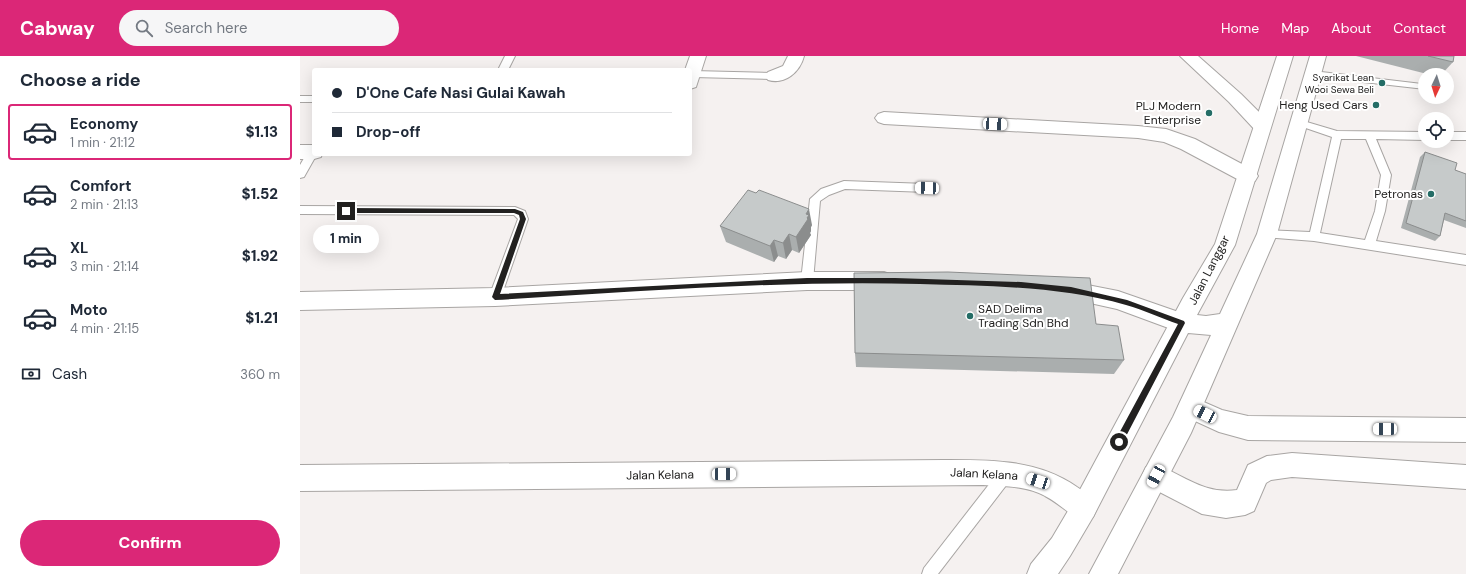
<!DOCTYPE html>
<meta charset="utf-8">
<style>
body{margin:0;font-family:"DM Sans",sans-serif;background:#f6f6f7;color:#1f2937;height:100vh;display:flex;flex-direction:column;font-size:15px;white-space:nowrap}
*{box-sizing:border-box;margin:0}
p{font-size:13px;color:#747a83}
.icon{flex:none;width:22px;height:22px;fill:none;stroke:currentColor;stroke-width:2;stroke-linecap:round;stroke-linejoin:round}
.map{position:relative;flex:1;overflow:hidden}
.sheet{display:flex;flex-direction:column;background:#fff;width:300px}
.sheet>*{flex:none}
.banner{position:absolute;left:12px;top:12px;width:380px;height:88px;border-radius:4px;box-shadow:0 4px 16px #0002;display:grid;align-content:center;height:88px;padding:0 20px;background:#fff}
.needle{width:26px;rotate:184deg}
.controls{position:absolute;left:1118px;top:12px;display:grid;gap:8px}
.controls a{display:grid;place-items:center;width:36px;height:36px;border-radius:50%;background:#fff;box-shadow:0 4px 16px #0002;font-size:20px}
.end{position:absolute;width:18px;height:18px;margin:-9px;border:5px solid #222120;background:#fff;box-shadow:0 0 0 2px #fff}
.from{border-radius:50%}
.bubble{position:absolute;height:28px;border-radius:14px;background:#fff;box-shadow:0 4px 16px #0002;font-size:13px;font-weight:800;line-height:28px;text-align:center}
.car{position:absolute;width:12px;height:24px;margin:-12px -6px;border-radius:5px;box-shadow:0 0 3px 1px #0007;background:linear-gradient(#fff 24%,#345 0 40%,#fff 0 76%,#345 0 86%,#fff 0)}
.banner b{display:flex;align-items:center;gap:14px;height:38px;font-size:15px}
.banner b+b{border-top:1px solid #e0e1e3}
.banner i{width:10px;height:10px;background:#1f2937}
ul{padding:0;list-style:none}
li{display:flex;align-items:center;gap:12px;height:56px;margin:0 8px 6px;padding:0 12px;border:2px solid transparent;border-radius:4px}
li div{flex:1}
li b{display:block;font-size:15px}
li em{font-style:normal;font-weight:800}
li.active{border-color:#db2777}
li>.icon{width:36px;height:36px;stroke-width:1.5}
h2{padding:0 20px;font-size:18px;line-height:48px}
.pay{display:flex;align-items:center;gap:10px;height:44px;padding:0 20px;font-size:15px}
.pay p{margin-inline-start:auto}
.button{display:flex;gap:8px;margin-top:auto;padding:8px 20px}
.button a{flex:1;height:46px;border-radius:24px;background:#db2777;color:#fff;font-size:16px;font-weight:800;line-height:46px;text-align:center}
header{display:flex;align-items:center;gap:24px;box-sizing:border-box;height:56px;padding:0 20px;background:#db2777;color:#fff}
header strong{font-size:19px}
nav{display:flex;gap:22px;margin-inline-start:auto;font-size:14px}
.search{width:280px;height:36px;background:#f6f6f7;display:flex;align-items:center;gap:10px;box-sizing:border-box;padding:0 14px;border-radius:22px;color:#747a83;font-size:15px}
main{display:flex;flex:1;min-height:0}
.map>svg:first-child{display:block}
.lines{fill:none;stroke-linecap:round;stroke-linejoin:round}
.service-casing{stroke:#a8a5a3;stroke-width:2}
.minor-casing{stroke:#a8a5a3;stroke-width:2}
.trunk-casing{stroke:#a8a5a3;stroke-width:2}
.service{fill:#fff;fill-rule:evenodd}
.minor{fill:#fff;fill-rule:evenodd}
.trunk{fill:#fff;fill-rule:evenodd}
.wall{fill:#aaaeae}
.shaded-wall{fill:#8b8d8d}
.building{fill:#c6caca;stroke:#8b8d8d}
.route{fill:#222120}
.poi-dot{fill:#246d66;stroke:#fff;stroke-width:1.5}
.labels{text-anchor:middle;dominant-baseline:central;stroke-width:4;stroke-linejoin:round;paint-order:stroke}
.far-poi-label{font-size:10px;fill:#222120;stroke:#fff;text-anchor:end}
.poi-label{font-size:12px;fill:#222120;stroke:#fff;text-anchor:end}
.street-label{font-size:12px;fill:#222120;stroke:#fff}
</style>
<header>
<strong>Cabway</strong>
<div class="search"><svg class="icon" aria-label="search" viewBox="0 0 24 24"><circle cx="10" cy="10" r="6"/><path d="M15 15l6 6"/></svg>Search here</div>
<nav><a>Home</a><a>Map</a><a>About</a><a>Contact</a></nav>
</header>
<main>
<section class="sheet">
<h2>Choose a ride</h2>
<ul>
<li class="active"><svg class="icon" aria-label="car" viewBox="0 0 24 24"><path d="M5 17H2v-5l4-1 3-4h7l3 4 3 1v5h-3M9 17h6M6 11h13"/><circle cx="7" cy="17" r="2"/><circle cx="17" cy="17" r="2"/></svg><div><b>Economy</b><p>1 min · 21:12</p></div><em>$1.13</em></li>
<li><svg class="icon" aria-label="car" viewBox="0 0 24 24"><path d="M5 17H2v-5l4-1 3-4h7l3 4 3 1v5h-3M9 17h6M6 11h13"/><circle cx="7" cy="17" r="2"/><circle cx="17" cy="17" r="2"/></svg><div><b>Comfort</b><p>2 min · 21:13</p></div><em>$1.52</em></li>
<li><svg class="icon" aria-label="car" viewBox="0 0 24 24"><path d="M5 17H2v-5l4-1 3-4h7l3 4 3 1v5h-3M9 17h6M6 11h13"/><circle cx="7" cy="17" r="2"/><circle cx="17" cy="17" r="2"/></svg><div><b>XL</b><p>3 min · 21:14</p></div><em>$1.92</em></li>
<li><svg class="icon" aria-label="car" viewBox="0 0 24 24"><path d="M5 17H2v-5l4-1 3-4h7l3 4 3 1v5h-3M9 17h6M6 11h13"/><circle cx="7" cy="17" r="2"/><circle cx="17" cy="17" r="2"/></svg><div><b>Moto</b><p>4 min · 21:15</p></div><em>$1.21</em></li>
</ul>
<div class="pay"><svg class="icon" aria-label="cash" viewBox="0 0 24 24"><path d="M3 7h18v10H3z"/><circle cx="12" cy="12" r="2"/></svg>Cash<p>360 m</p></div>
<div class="button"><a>Confirm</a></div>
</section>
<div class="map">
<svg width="1166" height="518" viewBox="0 0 1166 518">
<rect width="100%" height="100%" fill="#f5f1f0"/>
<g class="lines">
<g class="service-casing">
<g id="service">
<path d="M205,0H215L208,14H198Z"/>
<path d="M393,15L474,17L479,20L474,23L393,21L390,20V16Z"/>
<path d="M1013,15L1122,28L1125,29V33L1010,20L1008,18L1010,16Z"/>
<rect x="0" y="40" width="14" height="6"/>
<path d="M1000,64L1037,75L1125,76V84L1076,83L1091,119L1085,155L1076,185L1166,199V209L1014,185L963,181L961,178L963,175L967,174L1010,176L1032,81L997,69L995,67L997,65ZM1041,83H1066L1081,119L1075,155L1065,184L1020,177Z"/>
<rect x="1147" y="76" width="19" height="8"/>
<path d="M14,91V98H17L4,121L0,122V109L10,92Z"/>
<path d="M544,125L627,128L631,129L632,132L631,135L627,136L545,133L529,139L520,145L513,225L511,228L507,230L503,228L501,225L510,143L521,133Z"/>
<path d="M0,150L215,151L225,155L228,163L201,241L199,245L195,246L191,245L189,241L218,163L214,159L0,158Z"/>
<path d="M706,411L711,413L713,418L711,423L638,518H622L624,512L701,413Z"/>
</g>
</g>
<g class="minor-casing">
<g id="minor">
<path d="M390,0H406L396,31L390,33V14H385Z"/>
<path d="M488,0H504C500,16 485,29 468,24L465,20L468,16L483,10Z"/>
<path d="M880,0H898L941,38L968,65L971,70L968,75L962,76L956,75L929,46Z"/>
<path d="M584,56L838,70L866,73L895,83L955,115L958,120L955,125L948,127L941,125L881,93L864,86L838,82L584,68L578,66L575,62L578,58Z"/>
<path d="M0,89H14V98H22L21,101L14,103H0Z"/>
<path d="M507,216H584L592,219L595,225L592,231L584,234H507L195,250L0,254V236L195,232Z"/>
<path d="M762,224L818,235L890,260L893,267L890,274L882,277L817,253L754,239L751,233L754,227Z"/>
<path d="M890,340L922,354L948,360L1166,362V386L948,384L919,376L882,359L878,351L882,343Z"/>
<path d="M992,397L1166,409V433L992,421L971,424L966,427L954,455L945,459L926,462L902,458L846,429L842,420L846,411L855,408C883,419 905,439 937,434L948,409L967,400Z"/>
<path d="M644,404C690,404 737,403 777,431C786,437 793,442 797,452L793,461L784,465C769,459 759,447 745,440C727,430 703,430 683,429L0,435V409Z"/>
</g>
</g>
<g class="trunk-casing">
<path id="trunk" d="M977,0H993L935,189L897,259L906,260L920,258L957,178L1010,0H1026L977,178L891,377L818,518H789L873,361L911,279L888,277L793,461L770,500L758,518H727L731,508L752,482L775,443L883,242L915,188Z"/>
</g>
<use href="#service" class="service"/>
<use href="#minor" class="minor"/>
<use href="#trunk" class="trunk"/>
</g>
<g class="wall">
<path d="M1056,0H1154L1153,6L1141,19H1131Z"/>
<path d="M1125,96L1155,114L1166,118V172L1144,164L1140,180L1135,185L1101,172L1120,101Z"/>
<path d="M512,169L511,171V175L510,177L511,179L499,197L492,194L486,203L478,200L474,206L426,186L420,170Z"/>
<path d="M796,268L824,304L814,318L556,311L555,297Z"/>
</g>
<g class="shaded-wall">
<path d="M509,153L512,169L511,171V175L510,177L511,179L499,197L496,181L506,158Z"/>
<path d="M489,178L492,194L486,203L483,187Z"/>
<path d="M474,184L478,200L474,206L470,190Z"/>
</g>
<g class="building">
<path d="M1128,0H1154L1153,6Z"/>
<path d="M1125,96L1157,107L1155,114L1166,118V165L1145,157L1140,180L1106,167Z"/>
<path d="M448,134L456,137L459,134L509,153L506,158L509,159L507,162L508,163L496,181L489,178L483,187L474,184L470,190L420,170Z"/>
<path d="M648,216L790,222L796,268L818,270L824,304L555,297L554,217Z"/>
</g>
<path class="route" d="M46,152L215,153L223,156L226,163L200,238L507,222H595L721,226L771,231L827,244L884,265L885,267L822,388L819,389L816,388V383L878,268C861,262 844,254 826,249C759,230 689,230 620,228C479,224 337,236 195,244L192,241L220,163L219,159L214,157H46L43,155Z"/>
<g class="poi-dot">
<circle cx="1082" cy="27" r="4"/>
<circle cx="1076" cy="49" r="4"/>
<circle cx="909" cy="57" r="4"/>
<circle cx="1131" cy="138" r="4"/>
<circle cx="670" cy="260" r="4"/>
</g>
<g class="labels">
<g class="far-poi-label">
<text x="1074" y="21">Syarikat Lean<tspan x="1074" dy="12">Wooi Sewa Beli</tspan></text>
</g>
<g class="poi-label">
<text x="1068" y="49">Heng Used Cars</text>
<text x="901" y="50">PLJ Modern<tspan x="901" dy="14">Enterprise</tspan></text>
<text x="1123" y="138">Petronas</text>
<text x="678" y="253" text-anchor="start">SAD Delima<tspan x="678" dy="14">Trading Sdn Bhd</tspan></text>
</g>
<g class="street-label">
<text transform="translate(909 214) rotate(-63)">Jalan Langgar</text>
<text transform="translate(684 418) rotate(3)">Jalan Kelana</text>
<text transform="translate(360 419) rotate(-1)">Jalan Kelana</text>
</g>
</g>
</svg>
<div class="controls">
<a><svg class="needle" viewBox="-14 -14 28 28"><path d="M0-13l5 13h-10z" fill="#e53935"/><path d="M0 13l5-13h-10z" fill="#747a83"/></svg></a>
<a><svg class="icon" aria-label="locate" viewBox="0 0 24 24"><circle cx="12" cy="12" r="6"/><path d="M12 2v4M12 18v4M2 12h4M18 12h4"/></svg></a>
</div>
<i class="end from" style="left:819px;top:386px"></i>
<i class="end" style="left:46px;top:155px"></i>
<div class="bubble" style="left:13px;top:169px;width:66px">1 min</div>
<i class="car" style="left:695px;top:68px;rotate:93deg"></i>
<i class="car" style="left:627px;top:132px;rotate:272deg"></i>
<i class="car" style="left:905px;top:358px;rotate:297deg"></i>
<i class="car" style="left:1085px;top:373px;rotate:270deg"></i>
<i class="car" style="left:424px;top:418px;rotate:89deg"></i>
<i class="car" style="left:856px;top:420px;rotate:209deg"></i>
<i class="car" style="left:738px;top:425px;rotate:288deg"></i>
<div class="banner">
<b><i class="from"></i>D'One Cafe Nasi Gulai Kawah</b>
<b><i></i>Drop-off</b>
</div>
</div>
</main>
